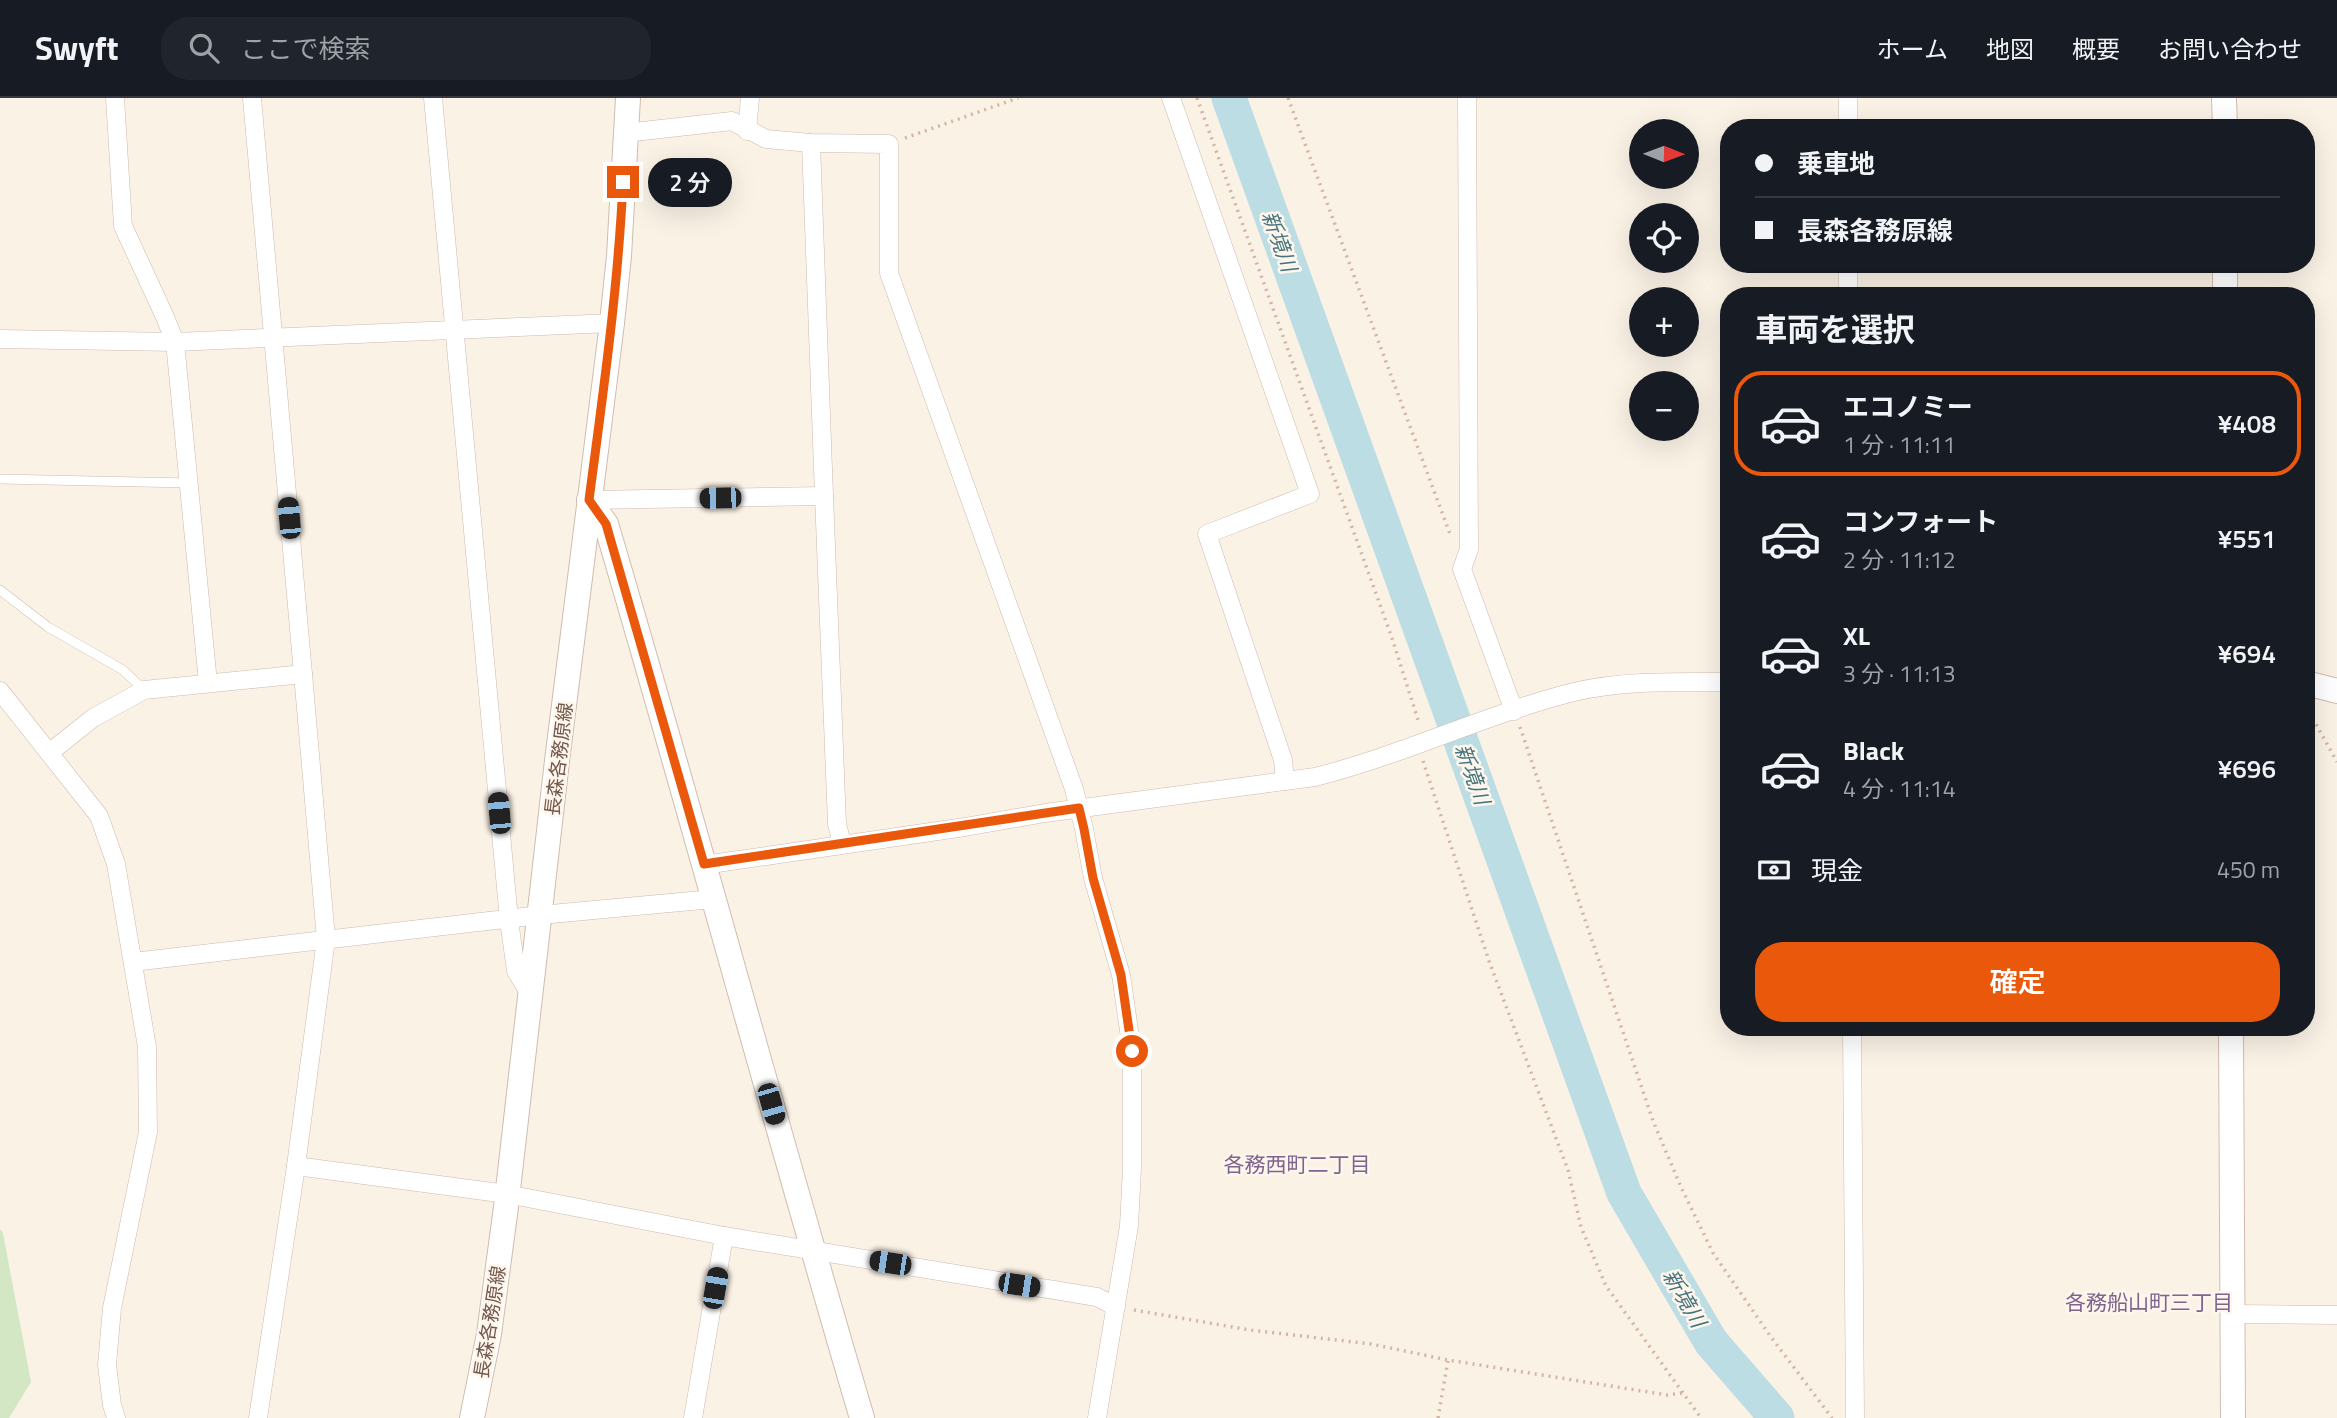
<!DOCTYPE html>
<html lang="ja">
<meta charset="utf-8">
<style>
body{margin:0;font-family:"Titillium Web","Noto Sans JP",sans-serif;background:#20242c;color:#f1f3f6;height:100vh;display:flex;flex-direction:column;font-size:26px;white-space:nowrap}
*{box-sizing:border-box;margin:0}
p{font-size:23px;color:#9ea1a6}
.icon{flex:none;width:38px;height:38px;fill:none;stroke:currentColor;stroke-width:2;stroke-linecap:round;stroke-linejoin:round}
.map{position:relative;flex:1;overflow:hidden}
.sheet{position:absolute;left:1720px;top:189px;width:595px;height:749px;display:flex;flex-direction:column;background:#171b24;border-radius:28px;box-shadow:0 7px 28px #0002}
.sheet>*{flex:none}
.hud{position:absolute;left:1720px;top:21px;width:595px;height:154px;border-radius:28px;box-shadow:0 7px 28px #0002;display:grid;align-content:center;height:154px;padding:0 35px;background:#171b24}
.needle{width:46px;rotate:91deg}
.fabs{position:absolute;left:1629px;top:21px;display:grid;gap:14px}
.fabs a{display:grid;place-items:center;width:70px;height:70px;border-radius:50%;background:#171b24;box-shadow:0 7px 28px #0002;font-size:35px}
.end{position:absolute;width:32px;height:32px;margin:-16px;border:9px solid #ea580c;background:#fff;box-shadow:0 0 0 4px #fff}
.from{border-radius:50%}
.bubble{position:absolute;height:49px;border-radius:24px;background:#171b24;box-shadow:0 7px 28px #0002;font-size:23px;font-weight:600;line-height:49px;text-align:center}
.car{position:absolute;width:21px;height:42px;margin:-21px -10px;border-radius:9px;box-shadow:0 0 5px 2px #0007;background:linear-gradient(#222 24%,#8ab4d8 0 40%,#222 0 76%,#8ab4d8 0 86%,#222 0)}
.hud b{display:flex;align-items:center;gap:24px;height:66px;font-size:26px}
.hud b+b{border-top:2px solid #363941}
.hud i{width:18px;height:18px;background:#f1f3f6}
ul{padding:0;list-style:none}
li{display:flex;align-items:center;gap:21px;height:105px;margin:0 14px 10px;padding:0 21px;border:4px solid transparent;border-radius:28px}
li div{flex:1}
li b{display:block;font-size:26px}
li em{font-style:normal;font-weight:600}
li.on{border-color:#ea580c}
li>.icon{width:63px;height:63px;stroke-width:1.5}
h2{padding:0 35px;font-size:32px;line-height:84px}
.pay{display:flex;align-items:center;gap:18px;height:77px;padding:0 35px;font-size:26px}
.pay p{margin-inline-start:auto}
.primary-button{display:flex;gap:14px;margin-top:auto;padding:14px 35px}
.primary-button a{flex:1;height:80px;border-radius:28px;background:#ea580c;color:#fff;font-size:28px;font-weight:600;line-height:80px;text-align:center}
header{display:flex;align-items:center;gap:42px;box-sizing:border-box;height:98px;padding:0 35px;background:#171b24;border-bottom:2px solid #363941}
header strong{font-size:33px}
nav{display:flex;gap:38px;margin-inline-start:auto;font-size:24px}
.search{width:490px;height:63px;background:#20242c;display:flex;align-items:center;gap:18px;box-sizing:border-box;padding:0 24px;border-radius:28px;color:#9ea1a6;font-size:26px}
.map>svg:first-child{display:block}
.green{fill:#d3e7c5}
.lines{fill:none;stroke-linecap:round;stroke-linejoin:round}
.river{stroke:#bcdde3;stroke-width:35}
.lane-casing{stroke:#ccbaad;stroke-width:10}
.street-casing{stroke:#ccbaad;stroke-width:19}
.secondary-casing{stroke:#d0bcad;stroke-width:26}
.path{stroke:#d3b5a3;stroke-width:3.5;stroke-dasharray:2 5;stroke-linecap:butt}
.lane{stroke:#fff;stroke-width:9}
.street{stroke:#fff;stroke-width:18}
.secondary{stroke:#fff;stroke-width:24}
.route{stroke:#ea580c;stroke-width:9}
.labels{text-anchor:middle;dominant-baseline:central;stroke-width:5;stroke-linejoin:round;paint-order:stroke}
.street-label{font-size:19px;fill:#72594d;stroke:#fef6ec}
.water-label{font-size:21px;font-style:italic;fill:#45747d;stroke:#fef6ec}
.neighbourhood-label{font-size:21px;fill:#7f658e;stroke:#fef6ec}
</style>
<header>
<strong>Swyft</strong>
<div class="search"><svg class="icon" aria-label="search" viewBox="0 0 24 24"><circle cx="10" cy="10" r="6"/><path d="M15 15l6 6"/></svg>ここで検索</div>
<nav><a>ホーム</a><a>地図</a><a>概要</a><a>お問い合わせ</a></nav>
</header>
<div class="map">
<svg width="2337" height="1320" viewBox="0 0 2337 1320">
<rect width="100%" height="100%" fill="#fbf2e6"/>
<path class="green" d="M0,1131L3,1135L31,1284L9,1320H0Z"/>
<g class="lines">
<path class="river" d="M1229,0L1624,1095L1711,1244L1777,1320"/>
<g class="lane-casing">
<g id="lane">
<path d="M0,381L188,385"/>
<path d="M0,492L48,529L123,572L144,592"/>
</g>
</g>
<g class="street-casing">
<g id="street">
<path d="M252,0L303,576"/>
<path d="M433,0L509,822L516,873L530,896"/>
<path d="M1171,0L1310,396L1207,436L1283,662L1285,683"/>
<path d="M1467,0L1469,451L1462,471L1514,613"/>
<path d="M1848,0V30"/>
<path d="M747,33L750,0"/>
<path d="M625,35L732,23L766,41L811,45L889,46V175L1074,691L1084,731L1093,780L1121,877L1132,953V1070L1129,1128L1097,1320"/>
<path d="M811,45L824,398"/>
<path d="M1848,166V198"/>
<path d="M0,241L175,244L165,219L123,128L115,0"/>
<path d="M589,402L824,398L837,726L842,746"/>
<path d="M208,585L175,244L612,225"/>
<path d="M0,593L99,718L116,766L147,949L148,1034L112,1210L107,1267L112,1307L116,1320"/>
<path d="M49,655L93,620L144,592L303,576L326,841L296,1068L258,1320"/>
<path d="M704,767L965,729L1045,715L1315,679C1403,657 1486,616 1574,594C1623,582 1679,584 1729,584"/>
<path d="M133,864L540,817L713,801"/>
<path d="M1852,929L1855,1320"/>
<path d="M296,1068L507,1096L724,1138L1097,1199L1116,1209"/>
<path d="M2232,1216L2337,1217"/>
<path d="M693,1320L724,1138"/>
</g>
</g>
<g class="secondary-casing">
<g id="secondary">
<path d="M2224,0L2225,30"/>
<path d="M2225,166V198"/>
<path d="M589,402L606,426C694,723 774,1023 862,1320"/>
<path d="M2306,585L2337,593"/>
<path d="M2231,929L2233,1320"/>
<path d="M472,1320L489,1236L506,1109L557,663L612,225L619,158L628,0"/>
</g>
</g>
<g class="path">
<path d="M1197,0L1392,540L1419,625"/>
<path d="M1288,0L1450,436"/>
<path d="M905,40L1018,0"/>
<path d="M2306,608L2337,664"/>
<path d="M1520,629L1653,1023L1681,1089L1713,1155L1771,1239L1832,1320"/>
<path d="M1423,663L1489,863L1568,1072L1581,1129L1606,1188L1701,1320"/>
<path d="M1134,1212L1250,1232L1371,1246L1448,1262L1667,1297L1682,1295"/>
<path d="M1438,1320L1448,1262"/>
</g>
<use href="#lane" class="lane"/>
<use href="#street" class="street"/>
<use href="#secondary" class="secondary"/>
</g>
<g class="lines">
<path class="route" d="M623,84C618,191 603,296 589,402L606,426L704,766L1079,710L1084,731L1093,780L1121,877L1132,953"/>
</g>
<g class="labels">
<g class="street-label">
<text transform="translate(558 661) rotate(-83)">長森各務原線</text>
<text transform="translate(489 1224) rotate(-81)">長森各務原線</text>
</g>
<g class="water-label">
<text transform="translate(1280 143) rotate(70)">新境川</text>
<text transform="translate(1473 676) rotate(70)">新境川</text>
<text transform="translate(1685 1200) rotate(60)">新境川</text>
</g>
<g class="neighbourhood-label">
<text x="1297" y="1066">各務西町二丁目</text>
<text x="2149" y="1204">各務船山町三丁目</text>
</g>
</g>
</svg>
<div class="fabs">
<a><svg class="needle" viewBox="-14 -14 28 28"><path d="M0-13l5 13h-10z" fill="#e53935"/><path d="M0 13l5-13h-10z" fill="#9ea1a6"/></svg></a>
<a><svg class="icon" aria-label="locate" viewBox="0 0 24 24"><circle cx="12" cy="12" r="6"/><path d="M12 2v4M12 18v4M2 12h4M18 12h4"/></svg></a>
<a>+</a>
<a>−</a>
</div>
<i class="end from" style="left:1132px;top:953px"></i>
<i class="end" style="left:623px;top:84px"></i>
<div class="bubble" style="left:648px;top:60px;width:84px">2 分</div>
<i class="car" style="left:720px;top:400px;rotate:269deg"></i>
<i class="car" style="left:289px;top:420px;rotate:355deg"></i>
<i class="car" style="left:499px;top:715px;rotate:355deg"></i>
<i class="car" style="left:771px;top:1006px;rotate:164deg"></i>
<i class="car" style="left:890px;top:1165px;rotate:279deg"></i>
<i class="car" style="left:1019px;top:1187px;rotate:99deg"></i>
<i class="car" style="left:715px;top:1190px;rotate:10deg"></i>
<div class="hud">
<b><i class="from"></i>乗車地</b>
<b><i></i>長森各務原線</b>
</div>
<section class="sheet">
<h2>車両を選択</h2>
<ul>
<li class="on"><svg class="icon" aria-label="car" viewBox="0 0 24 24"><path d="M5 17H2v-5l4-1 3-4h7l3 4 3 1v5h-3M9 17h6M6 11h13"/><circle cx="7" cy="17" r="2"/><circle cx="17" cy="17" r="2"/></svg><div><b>エコノミー</b><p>1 分 · 11:11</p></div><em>¥408</em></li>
<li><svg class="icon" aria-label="car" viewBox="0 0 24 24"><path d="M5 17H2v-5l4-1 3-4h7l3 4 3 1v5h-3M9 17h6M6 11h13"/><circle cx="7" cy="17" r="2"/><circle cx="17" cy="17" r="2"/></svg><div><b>コンフォート</b><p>2 分 · 11:12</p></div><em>¥551</em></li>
<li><svg class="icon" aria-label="car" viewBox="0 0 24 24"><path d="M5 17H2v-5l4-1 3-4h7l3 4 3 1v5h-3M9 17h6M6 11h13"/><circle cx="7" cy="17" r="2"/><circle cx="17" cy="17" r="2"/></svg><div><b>XL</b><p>3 分 · 11:13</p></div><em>¥694</em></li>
<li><svg class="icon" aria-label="car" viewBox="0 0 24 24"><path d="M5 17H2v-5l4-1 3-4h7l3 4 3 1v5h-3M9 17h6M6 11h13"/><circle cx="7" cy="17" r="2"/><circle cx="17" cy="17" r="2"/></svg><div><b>Black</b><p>4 分 · 11:14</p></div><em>¥696</em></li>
</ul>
<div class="pay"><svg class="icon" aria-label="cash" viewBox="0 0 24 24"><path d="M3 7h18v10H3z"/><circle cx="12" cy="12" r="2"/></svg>現金<p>450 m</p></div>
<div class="primary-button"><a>確定</a></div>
</section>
</div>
